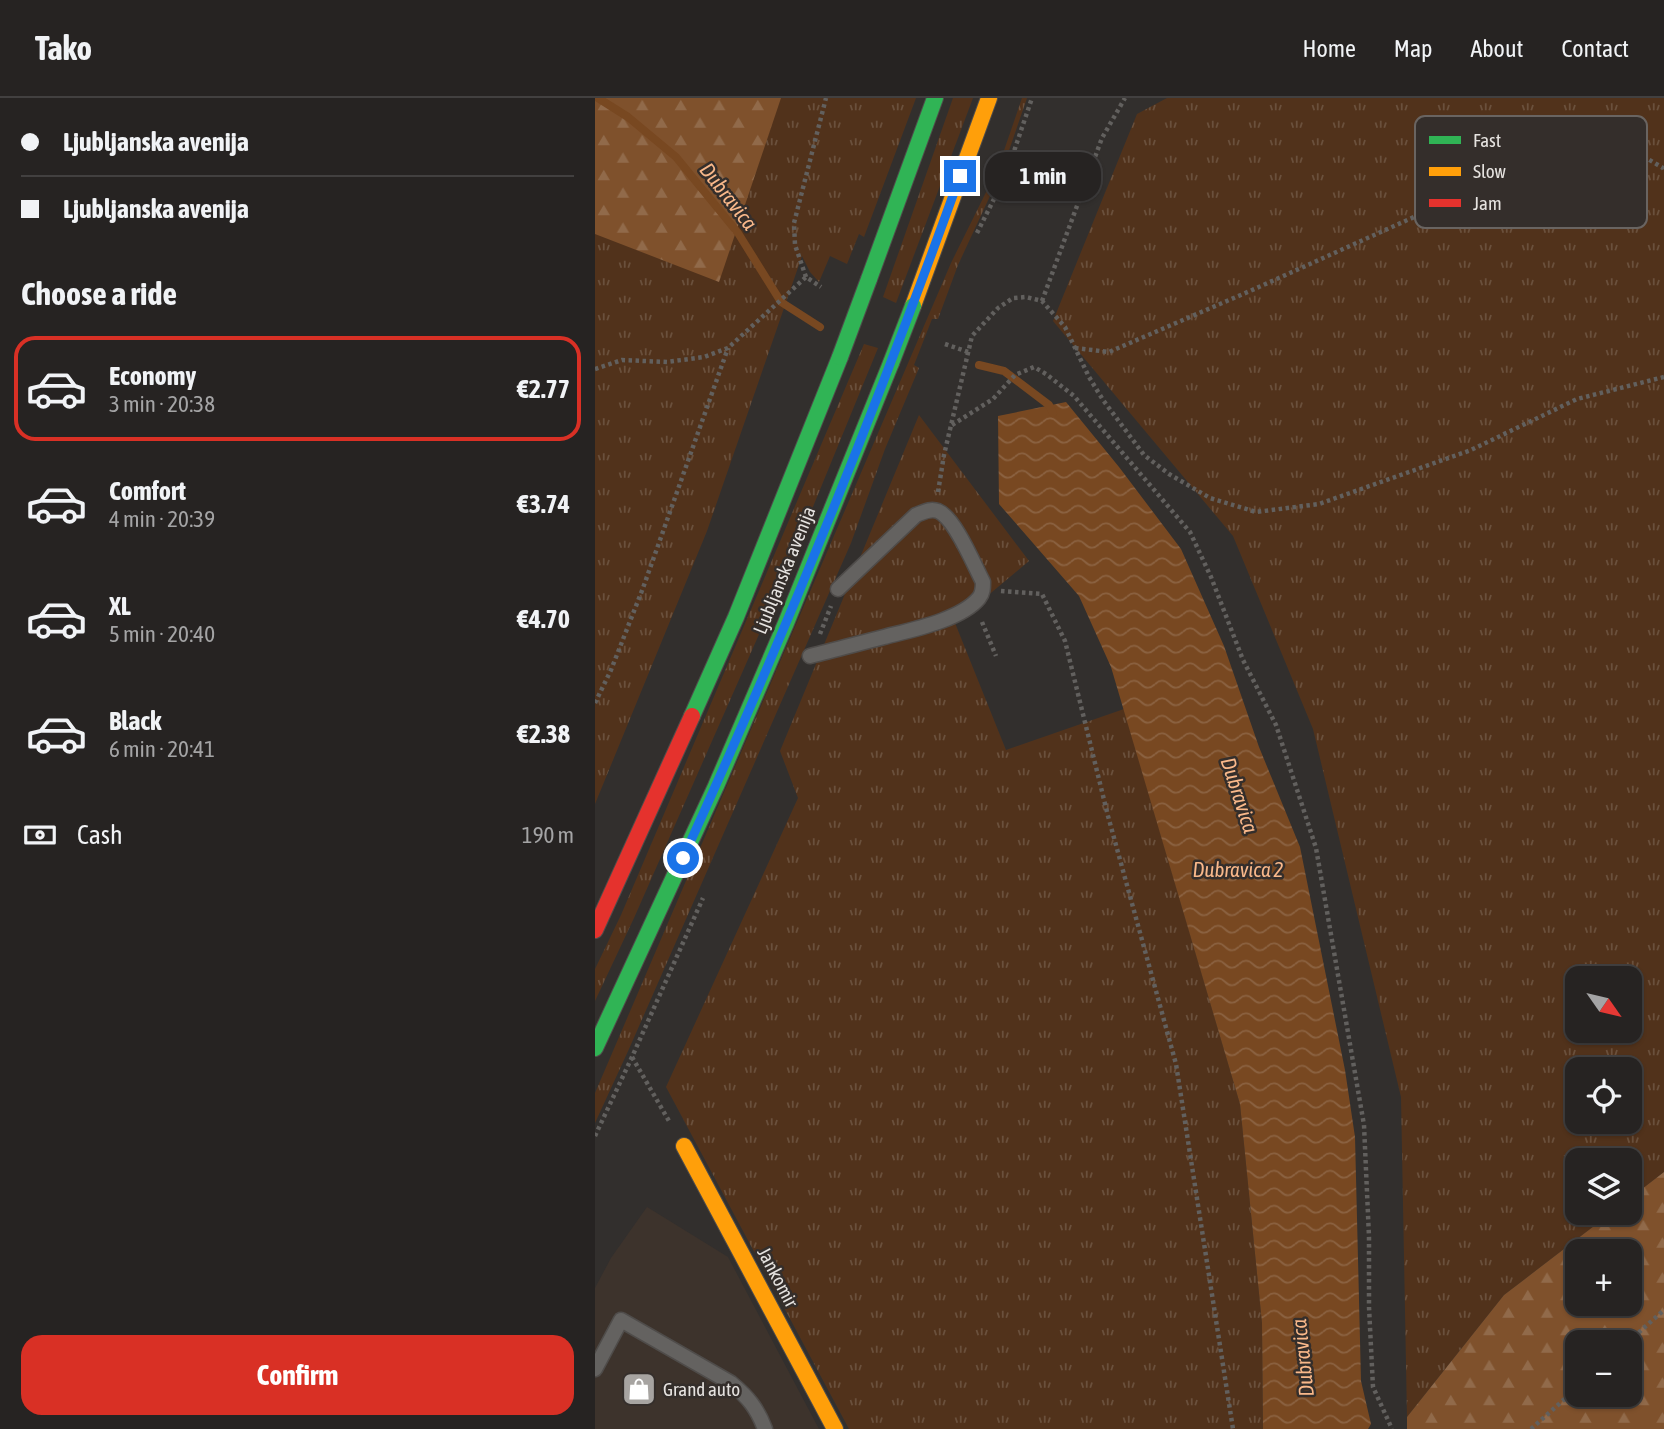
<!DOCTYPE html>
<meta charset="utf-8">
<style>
body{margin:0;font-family:"Asap Condensed",sans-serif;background:#2e2b2a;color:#f1f3f6;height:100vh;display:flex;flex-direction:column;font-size:26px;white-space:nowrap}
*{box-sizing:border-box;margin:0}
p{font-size:23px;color:#a4a4a5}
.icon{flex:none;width:38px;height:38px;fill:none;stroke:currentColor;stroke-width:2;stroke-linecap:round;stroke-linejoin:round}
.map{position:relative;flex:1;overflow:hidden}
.drawer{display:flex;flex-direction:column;background:#262322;width:595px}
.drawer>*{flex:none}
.guide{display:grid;align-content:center;height:154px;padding:0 21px;background:#262322}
.needle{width:46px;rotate:124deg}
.tools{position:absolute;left:970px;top:868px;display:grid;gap:14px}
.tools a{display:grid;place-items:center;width:77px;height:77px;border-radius:14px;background:#262322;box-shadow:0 2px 5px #0004,0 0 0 2px #424040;font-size:35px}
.end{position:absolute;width:32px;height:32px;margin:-16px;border:9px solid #1a73e8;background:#fff;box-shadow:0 0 0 4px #fff}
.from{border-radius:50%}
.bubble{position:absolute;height:49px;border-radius:21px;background:#262322;box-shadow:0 2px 5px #0004,0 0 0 2px #424040;font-size:23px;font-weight:700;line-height:49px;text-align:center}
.guide b{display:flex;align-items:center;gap:24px;height:66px;font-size:26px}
.guide b+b{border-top:2px solid #424040}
.guide i{width:18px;height:18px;background:#f1f3f6}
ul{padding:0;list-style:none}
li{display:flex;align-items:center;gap:21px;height:105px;margin:0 14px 10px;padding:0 7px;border:4px solid transparent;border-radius:21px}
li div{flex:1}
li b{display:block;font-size:26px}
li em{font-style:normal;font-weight:700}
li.active{border-color:#d93025}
li>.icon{width:63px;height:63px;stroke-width:1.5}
h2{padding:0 21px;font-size:32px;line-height:84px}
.pay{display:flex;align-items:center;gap:18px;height:77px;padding:0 21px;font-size:26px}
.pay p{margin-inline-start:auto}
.cta{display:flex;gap:14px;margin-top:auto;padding:14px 21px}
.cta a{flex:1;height:80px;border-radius:21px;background:#d93025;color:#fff;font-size:28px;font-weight:700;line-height:80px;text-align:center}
header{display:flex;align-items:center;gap:42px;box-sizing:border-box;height:98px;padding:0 35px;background:#262322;border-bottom:2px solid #424040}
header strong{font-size:33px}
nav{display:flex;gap:38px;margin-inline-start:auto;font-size:24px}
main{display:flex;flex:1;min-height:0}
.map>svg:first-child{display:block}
.built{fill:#3d332c}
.grass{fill:url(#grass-tufts);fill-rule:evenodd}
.forest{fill:url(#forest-firs);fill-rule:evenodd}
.water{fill:url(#water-waves)}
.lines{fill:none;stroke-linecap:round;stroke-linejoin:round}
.stream{stroke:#784821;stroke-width:8}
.lane-casing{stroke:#4f4c4a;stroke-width:17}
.fast-casing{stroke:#4f4c4a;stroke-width:18}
.slow-casing{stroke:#4f4c4a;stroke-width:18}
.jam-casing{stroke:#4f4c4a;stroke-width:18}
.path{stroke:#62605e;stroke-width:4.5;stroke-dasharray:3.5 3.5;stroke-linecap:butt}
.lane{stroke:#646260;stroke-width:14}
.fast{stroke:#30b455;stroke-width:16}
.slow{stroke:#ff9f0a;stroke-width:16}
.jam{stroke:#e5322d;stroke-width:16}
.fast-bridge-casing{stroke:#4f4c4a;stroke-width:18;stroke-linecap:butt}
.fast-bridge{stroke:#30b455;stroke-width:16}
.route{stroke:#1a73e8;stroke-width:9}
.labels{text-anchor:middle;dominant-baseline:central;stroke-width:5;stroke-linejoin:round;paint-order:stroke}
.street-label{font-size:19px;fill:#e6e3e0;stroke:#342e2b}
.poi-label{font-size:19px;fill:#e6e3e0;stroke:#342e2b;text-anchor:start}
.water-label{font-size:21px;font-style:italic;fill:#f9b88a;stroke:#342e2b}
.key{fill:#342e2b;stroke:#696461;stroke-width:2}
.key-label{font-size:19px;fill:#e6e3e0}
</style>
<header>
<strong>Tako</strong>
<nav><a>Home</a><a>Map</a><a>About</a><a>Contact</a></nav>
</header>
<main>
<section class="drawer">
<div class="guide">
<b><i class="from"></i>Ljubljanska avenija</b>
<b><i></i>Ljubljanska avenija</b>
</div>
<h2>Choose a ride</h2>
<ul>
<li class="active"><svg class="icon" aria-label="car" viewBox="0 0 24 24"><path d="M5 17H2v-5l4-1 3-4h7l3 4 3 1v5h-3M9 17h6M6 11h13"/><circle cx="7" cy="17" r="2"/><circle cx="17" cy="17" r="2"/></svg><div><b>Economy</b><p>3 min · 20:38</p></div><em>€2.77</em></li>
<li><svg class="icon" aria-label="car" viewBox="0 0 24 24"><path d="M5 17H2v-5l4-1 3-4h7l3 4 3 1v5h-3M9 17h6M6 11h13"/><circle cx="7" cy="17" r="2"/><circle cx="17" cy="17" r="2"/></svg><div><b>Comfort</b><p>4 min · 20:39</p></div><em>€3.74</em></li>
<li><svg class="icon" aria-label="car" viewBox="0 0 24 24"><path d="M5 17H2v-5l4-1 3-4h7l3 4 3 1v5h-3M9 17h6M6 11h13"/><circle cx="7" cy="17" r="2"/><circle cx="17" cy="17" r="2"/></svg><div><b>XL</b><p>5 min · 20:40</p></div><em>€4.70</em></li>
<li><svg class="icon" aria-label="car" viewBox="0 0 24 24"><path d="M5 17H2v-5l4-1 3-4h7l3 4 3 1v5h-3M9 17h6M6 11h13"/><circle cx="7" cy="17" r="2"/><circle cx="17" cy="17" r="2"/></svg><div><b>Black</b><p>6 min · 20:41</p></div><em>€2.38</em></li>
</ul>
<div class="pay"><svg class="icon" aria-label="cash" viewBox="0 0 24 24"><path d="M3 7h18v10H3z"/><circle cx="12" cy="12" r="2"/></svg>Cash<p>190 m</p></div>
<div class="cta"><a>Confirm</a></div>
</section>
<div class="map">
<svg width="1069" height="1331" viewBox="0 0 1069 1331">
<defs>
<pattern id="grass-tufts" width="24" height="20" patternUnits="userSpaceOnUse" patternTransform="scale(1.75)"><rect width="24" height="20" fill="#51321b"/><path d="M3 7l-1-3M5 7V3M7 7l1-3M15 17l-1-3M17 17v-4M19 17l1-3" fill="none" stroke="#6a503c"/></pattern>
<pattern id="forest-firs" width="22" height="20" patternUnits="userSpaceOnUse" patternTransform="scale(1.75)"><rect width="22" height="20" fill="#7f512c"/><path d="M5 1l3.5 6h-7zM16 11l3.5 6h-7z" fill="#916a4a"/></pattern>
<pattern id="water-waves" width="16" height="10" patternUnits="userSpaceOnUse" patternTransform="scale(1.75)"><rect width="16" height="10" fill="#784821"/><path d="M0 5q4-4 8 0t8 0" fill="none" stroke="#8b6241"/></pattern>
</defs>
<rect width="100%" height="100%" fill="#322f2d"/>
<path class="built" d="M52,1109L133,1159L224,1331H0V1190L16,1160Z"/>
<g class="grass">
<path d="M0,0H321L269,139L264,136L252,166L235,158L224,184L215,174L207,158L112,433L0,706Z"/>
<path d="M358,0H378L301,205L288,199Z"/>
<path d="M427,0H432L408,70L363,167L343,221H337L319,267L324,270L290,351L256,445L34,951L0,1025V995L356,165L403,70Z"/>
<path d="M572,0H1069V1074L1034,1101V1062H982V1115H1016L909,1197L812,1319L806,999L718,631L638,438L458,223L542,16ZM982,880H1034V933H982ZM982,971H1034V1024H982Z"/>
<path d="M269,246L283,250L188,482L39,820L0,903V871L26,817Z"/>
<path d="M324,317L434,463L360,525L411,652L529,611L645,1006L667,1225L668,1331H254L71,989L203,700L185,653Z"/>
</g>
<g class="forest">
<path d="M0,0H186L124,184L0,136Z"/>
<path d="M1069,1074V1331H812V1319L909,1197L1016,1115H1034V1101ZM982,1153H1034V1206H982ZM982,1244H1034V1297H982Z"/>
</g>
<path class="water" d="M471,304L524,369L586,451L629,548L664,649L705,749L750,972L760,1039L766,1283L776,1326L773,1331H668L667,1225L645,1006L516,569L484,498L404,406L403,318Z"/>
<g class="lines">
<g class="stream">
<path d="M3,0L33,19L81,59L143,135L186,204L225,229"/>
<path d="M384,267L409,273L454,307L458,315"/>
</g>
<g class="lane-casing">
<g id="lane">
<path d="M215,558C240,552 265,545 289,539C316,532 366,522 384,500C388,495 388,490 388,484C379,467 360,420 343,413C335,410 329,414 321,417L243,491"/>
<path d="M0,1271L26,1222L136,1285C153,1299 162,1310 170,1331"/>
</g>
</g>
<g class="fast-casing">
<g id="fast">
<path d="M274,181L340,0"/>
<path d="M97,618L141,519L245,259"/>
<path d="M0,950L121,688L191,525L296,265"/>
</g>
</g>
<g class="slow-casing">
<g id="slow">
<path d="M318,208L394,0"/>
<path d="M89,1048L240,1331"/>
</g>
</g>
<g class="jam-casing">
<path id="jam" d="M0,832L97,618"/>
</g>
<g class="path">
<path d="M382,135L411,77L437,0"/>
<path d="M211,179L200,147L199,125L231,0"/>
<path d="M447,203L507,40L530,0"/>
<path d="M350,246L373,254"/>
<path d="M480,250L514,254L655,193L899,83L1021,42L1068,70L1069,73"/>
<path d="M0,271L27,262L72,264L109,259L133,250L211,179L226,189"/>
<path d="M357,327L398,301L420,277L439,269L451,276L479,298L595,434L616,479L648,562L681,627L721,750L769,1027L774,1139V1209L778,1289L797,1331"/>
<path d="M343,394L349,357L377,238L403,210L418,200L431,199L447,203L470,229L494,279L508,302L549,357L574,376L615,400L661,414L724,406L876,352L982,301L1069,279"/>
<path d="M406,493L447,496L470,543L513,718L581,966L638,1331"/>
<path d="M387,524L401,558"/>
<path d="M225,536L236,508"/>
<path d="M0,605L16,572L48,490L133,250"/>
<path d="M37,959L74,1023"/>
<path d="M0,1038L37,959L108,800"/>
<path d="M1033,1244L1069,1212"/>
<path d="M936,1331L982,1290"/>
</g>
<use href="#lane" class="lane"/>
<use href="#fast" class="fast"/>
<use href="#slow" class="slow"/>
<use href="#jam" class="jam"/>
<g class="fast-bridge-casing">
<g id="fast-bridge">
<path d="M245,259L274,181"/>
<path d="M296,265L318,208"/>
</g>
</g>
<use href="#fast-bridge" class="fast-bridge"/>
</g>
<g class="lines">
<path class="route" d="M88,760C190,537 282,309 365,78"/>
</g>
<defs>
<g id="shop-square" transform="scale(1.75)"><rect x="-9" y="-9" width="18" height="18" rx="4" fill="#a7a4a1" stroke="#342e2b"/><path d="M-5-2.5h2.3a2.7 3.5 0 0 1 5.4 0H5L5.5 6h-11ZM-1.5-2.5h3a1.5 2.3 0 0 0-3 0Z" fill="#fff"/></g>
</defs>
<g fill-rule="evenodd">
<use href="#shop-square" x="44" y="1291"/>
</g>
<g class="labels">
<g class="street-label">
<text transform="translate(189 472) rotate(-68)">Ljubljanska avenija</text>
<text transform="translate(183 1179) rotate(62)">Jankomir</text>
</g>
<g class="poi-label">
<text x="68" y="1291">Grand auto</text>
</g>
<g class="water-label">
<text transform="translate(134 98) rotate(52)">Dubravica</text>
<text transform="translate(645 697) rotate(72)">Dubravica</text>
<text x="643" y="771">Dubravica 2</text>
<text transform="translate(707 1260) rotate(-96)">Dubravica</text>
</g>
</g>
<rect x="820" y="18" width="232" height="112" rx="10" class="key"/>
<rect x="834" y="38" width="32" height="8" fill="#30b455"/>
<rect x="834" y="69" width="32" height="9" fill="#ff9f0a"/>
<rect x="834" y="101" width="32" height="8" fill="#e5322d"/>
<g class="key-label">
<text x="878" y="49">Fast</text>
<text x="878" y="80">Slow</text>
<text x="878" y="112">Jam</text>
</g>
</svg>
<div class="tools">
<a><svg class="needle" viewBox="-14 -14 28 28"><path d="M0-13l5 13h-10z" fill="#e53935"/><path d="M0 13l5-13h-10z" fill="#a4a4a5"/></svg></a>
<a><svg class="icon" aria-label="locate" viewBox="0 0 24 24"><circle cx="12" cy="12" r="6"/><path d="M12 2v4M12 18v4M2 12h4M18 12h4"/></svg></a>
<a><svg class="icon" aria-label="layers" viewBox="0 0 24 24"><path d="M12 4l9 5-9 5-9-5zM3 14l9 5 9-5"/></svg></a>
<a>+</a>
<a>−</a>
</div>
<i class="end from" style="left:88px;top:760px"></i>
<i class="end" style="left:365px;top:78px"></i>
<div class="bubble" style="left:390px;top:54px;width:116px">1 min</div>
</div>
</main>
